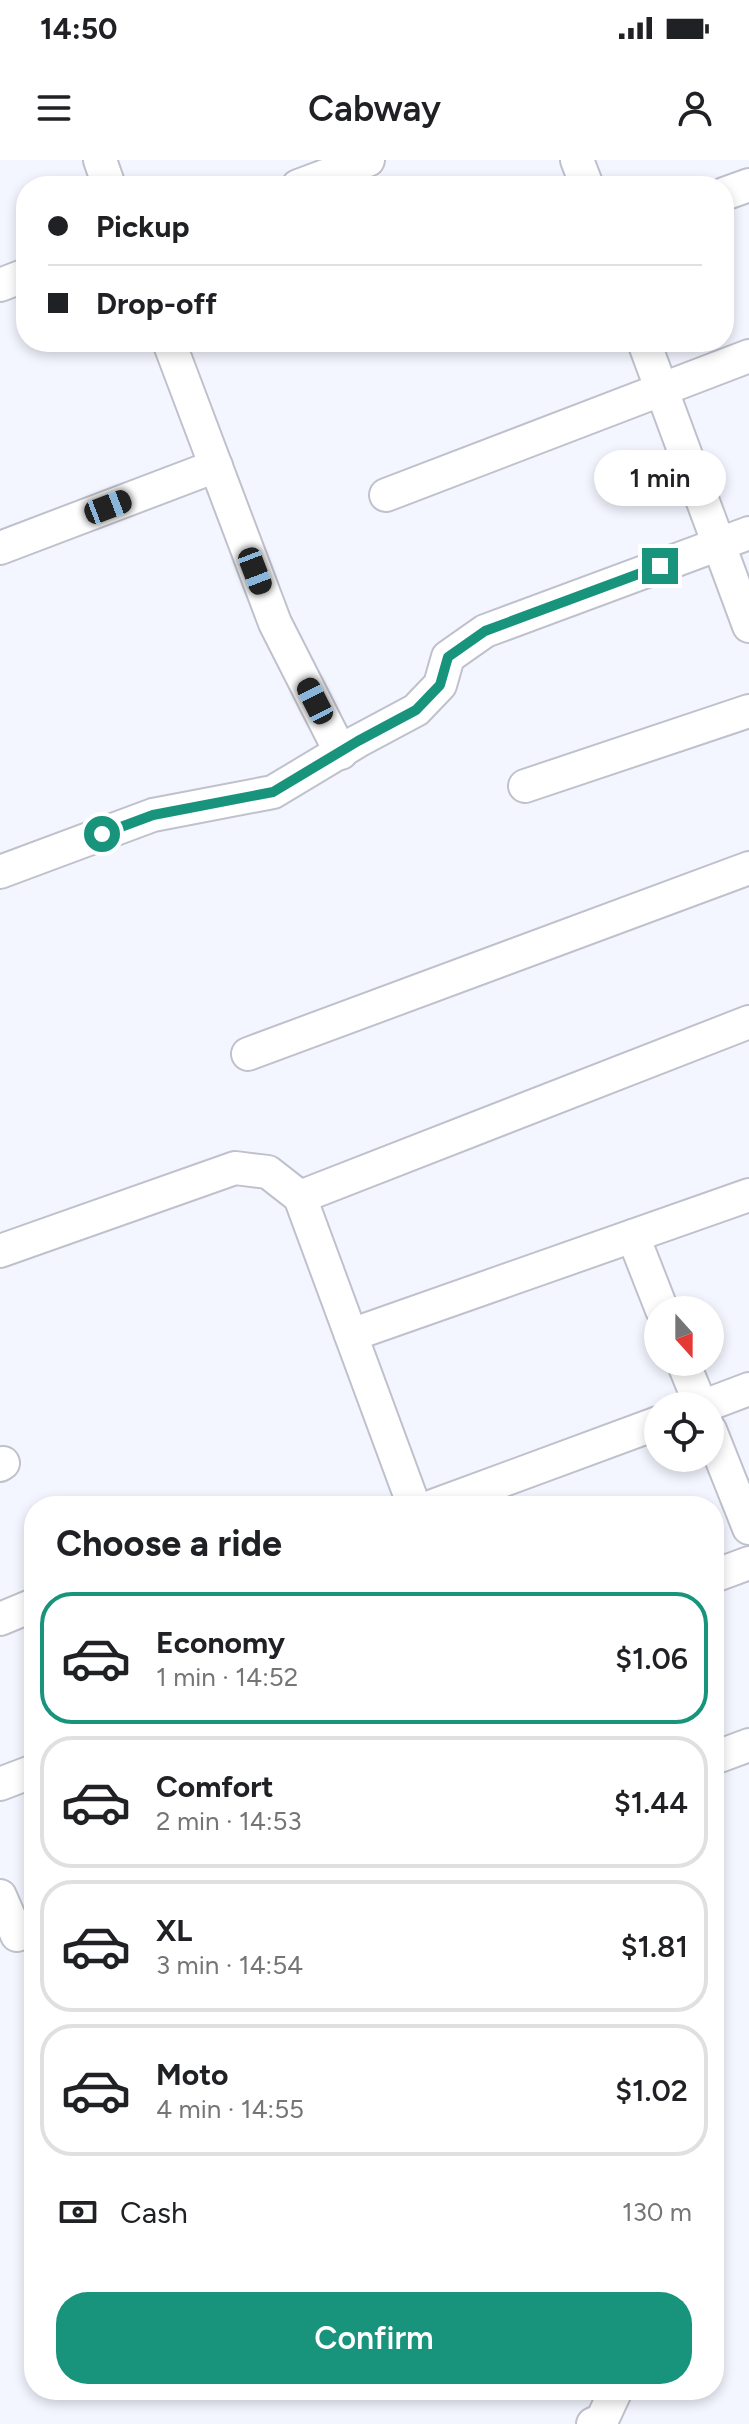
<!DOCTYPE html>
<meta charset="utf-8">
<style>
body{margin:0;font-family:Figtree,sans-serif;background:#f2f2f2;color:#202124;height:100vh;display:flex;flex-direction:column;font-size:30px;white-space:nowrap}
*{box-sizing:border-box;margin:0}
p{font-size:26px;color:#757577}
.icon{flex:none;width:44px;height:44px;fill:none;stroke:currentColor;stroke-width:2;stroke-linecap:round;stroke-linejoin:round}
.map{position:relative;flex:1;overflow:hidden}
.sheet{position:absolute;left:24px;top:1336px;width:700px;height:904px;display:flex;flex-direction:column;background:#fff;border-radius:32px;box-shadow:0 4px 12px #0003}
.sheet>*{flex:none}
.banner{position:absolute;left:16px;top:16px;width:718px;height:176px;border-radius:32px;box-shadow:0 4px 12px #0003;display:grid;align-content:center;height:176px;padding:0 32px;background:#fff}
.needle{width:52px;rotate:159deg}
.buttons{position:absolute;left:644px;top:1136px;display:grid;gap:16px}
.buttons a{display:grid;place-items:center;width:80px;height:80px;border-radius:50%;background:#fff;box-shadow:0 4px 12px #0003;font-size:40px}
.end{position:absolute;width:36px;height:36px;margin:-18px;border:10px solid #17947b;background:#fff;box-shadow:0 0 0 4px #fff}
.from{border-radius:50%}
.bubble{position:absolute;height:56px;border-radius:28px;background:#fff;box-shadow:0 4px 12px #0003;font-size:26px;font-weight:600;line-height:56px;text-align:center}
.car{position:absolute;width:24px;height:48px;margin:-24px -12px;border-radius:10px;box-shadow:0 0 6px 2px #0007;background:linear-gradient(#222 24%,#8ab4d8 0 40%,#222 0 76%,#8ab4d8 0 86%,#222 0)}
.banner b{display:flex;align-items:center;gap:28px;height:76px;font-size:30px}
.banner b+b{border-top:2px solid #e0e0e0}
.banner i{width:20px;height:20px;background:#202124}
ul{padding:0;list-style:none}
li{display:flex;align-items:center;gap:24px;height:132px;margin:0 16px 12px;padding:0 16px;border:4px solid #e0e0e0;border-radius:32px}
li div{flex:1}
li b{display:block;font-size:30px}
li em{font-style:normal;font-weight:600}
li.on{border-color:#17947b}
li>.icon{width:72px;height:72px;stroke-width:1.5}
h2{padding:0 32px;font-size:36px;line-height:96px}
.pay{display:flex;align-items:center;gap:20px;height:88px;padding:0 32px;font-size:30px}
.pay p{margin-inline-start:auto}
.button{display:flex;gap:16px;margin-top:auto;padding:16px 32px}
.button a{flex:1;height:92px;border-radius:32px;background:#17947b;color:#fff;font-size:32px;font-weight:600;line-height:92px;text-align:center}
.status{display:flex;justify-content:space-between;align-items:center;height:56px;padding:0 40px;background:#fff;direction:ltr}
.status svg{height:22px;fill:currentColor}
header{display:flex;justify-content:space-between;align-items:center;height:104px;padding:0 32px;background:#fff;font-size:36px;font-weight:600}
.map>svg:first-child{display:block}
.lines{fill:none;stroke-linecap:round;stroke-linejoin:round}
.street-casing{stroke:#bfc1cc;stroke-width:36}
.street{stroke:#fff;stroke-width:32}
.route{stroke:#17947b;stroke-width:10}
</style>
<div class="status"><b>14:50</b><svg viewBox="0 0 49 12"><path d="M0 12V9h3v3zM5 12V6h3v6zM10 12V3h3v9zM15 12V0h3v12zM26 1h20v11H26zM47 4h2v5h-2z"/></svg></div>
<header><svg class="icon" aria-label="menu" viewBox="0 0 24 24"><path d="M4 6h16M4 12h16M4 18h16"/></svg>Cabway<svg class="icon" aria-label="person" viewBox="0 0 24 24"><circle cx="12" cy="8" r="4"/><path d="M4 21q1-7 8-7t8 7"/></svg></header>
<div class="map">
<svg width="749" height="2264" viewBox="0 0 749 2264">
<rect width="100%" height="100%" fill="#f4f6ff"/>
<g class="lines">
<g class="street-casing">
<g id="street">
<path d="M100,0L109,26"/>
<path d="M577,0L587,26"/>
<path d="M298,26L368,0"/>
<path d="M724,34L749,25"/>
<path d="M0,125L26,115"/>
<path d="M169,182L275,463L341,593"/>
<path d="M644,182L749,466"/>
<path d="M386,335L749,196"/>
<path d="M0,388L216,306"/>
<path d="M525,626L749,551"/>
<path d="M0,712L153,655L273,632L358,581L416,550L440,525L448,497L485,471L749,373"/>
<path d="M248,894L749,708"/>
<path d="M300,1037L749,862"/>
<path d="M633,1076L662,1150"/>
<path d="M0,1091L235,1008L268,1012L300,1037L414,1346"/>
<path d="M351,1175L749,1035"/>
<path d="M683,1202L701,1246"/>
<path d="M704,1246L749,1229"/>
<path d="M710,1270L749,1368"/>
<path d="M0,1305L3,1303"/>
<path d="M433,1346L658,1263"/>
<path d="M714,1416L749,1403"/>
<path d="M0,1459L34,1445"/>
<path d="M714,1598L749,1585"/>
<path d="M0,1624L34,1611"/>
<path d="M0,1736L17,1775"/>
<path d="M593,2264L602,2260L616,2230"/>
</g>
</g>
<use href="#street" class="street"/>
</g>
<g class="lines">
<path class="route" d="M102,674L153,655L273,632L358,581L416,550L440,525L448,497L485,471L660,406"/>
</g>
</svg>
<div class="buttons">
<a><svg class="needle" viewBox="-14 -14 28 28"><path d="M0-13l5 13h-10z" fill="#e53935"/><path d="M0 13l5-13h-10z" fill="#757577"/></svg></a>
<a><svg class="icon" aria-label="locate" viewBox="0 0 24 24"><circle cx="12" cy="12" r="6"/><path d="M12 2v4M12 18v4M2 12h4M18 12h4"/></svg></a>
</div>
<i class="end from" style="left:102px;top:674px"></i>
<i class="end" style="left:660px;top:406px"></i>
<div class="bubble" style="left:594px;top:290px;width:132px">1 min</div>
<i class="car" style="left:108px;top:347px;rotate:69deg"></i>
<i class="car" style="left:255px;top:411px;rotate:159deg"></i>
<i class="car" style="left:315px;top:541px;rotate:333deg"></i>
<div class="banner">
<b><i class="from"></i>Pickup</b>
<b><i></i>Drop-off</b>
</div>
<section class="sheet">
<h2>Choose a ride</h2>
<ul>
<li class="on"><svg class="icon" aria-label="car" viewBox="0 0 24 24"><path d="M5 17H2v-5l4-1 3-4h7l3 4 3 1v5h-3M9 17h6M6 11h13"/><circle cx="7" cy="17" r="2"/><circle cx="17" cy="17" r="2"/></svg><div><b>Economy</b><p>1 min · 14:52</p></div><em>$1.06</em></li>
<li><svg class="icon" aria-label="car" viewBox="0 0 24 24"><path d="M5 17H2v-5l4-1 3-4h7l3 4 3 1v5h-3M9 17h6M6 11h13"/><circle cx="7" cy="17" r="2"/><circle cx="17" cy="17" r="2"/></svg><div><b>Comfort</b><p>2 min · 14:53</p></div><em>$1.44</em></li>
<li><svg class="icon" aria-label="car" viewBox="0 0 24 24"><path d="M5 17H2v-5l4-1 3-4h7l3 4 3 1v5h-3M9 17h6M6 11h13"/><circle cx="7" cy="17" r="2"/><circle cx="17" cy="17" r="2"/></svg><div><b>XL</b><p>3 min · 14:54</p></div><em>$1.81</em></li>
<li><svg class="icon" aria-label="car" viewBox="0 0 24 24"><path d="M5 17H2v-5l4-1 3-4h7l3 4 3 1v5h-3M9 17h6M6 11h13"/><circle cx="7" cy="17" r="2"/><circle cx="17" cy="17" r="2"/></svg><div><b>Moto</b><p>4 min · 14:55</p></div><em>$1.02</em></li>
</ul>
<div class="pay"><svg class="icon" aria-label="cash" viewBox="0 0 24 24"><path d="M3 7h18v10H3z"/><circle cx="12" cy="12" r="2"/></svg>Cash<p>130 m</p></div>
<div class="button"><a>Confirm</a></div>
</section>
</div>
